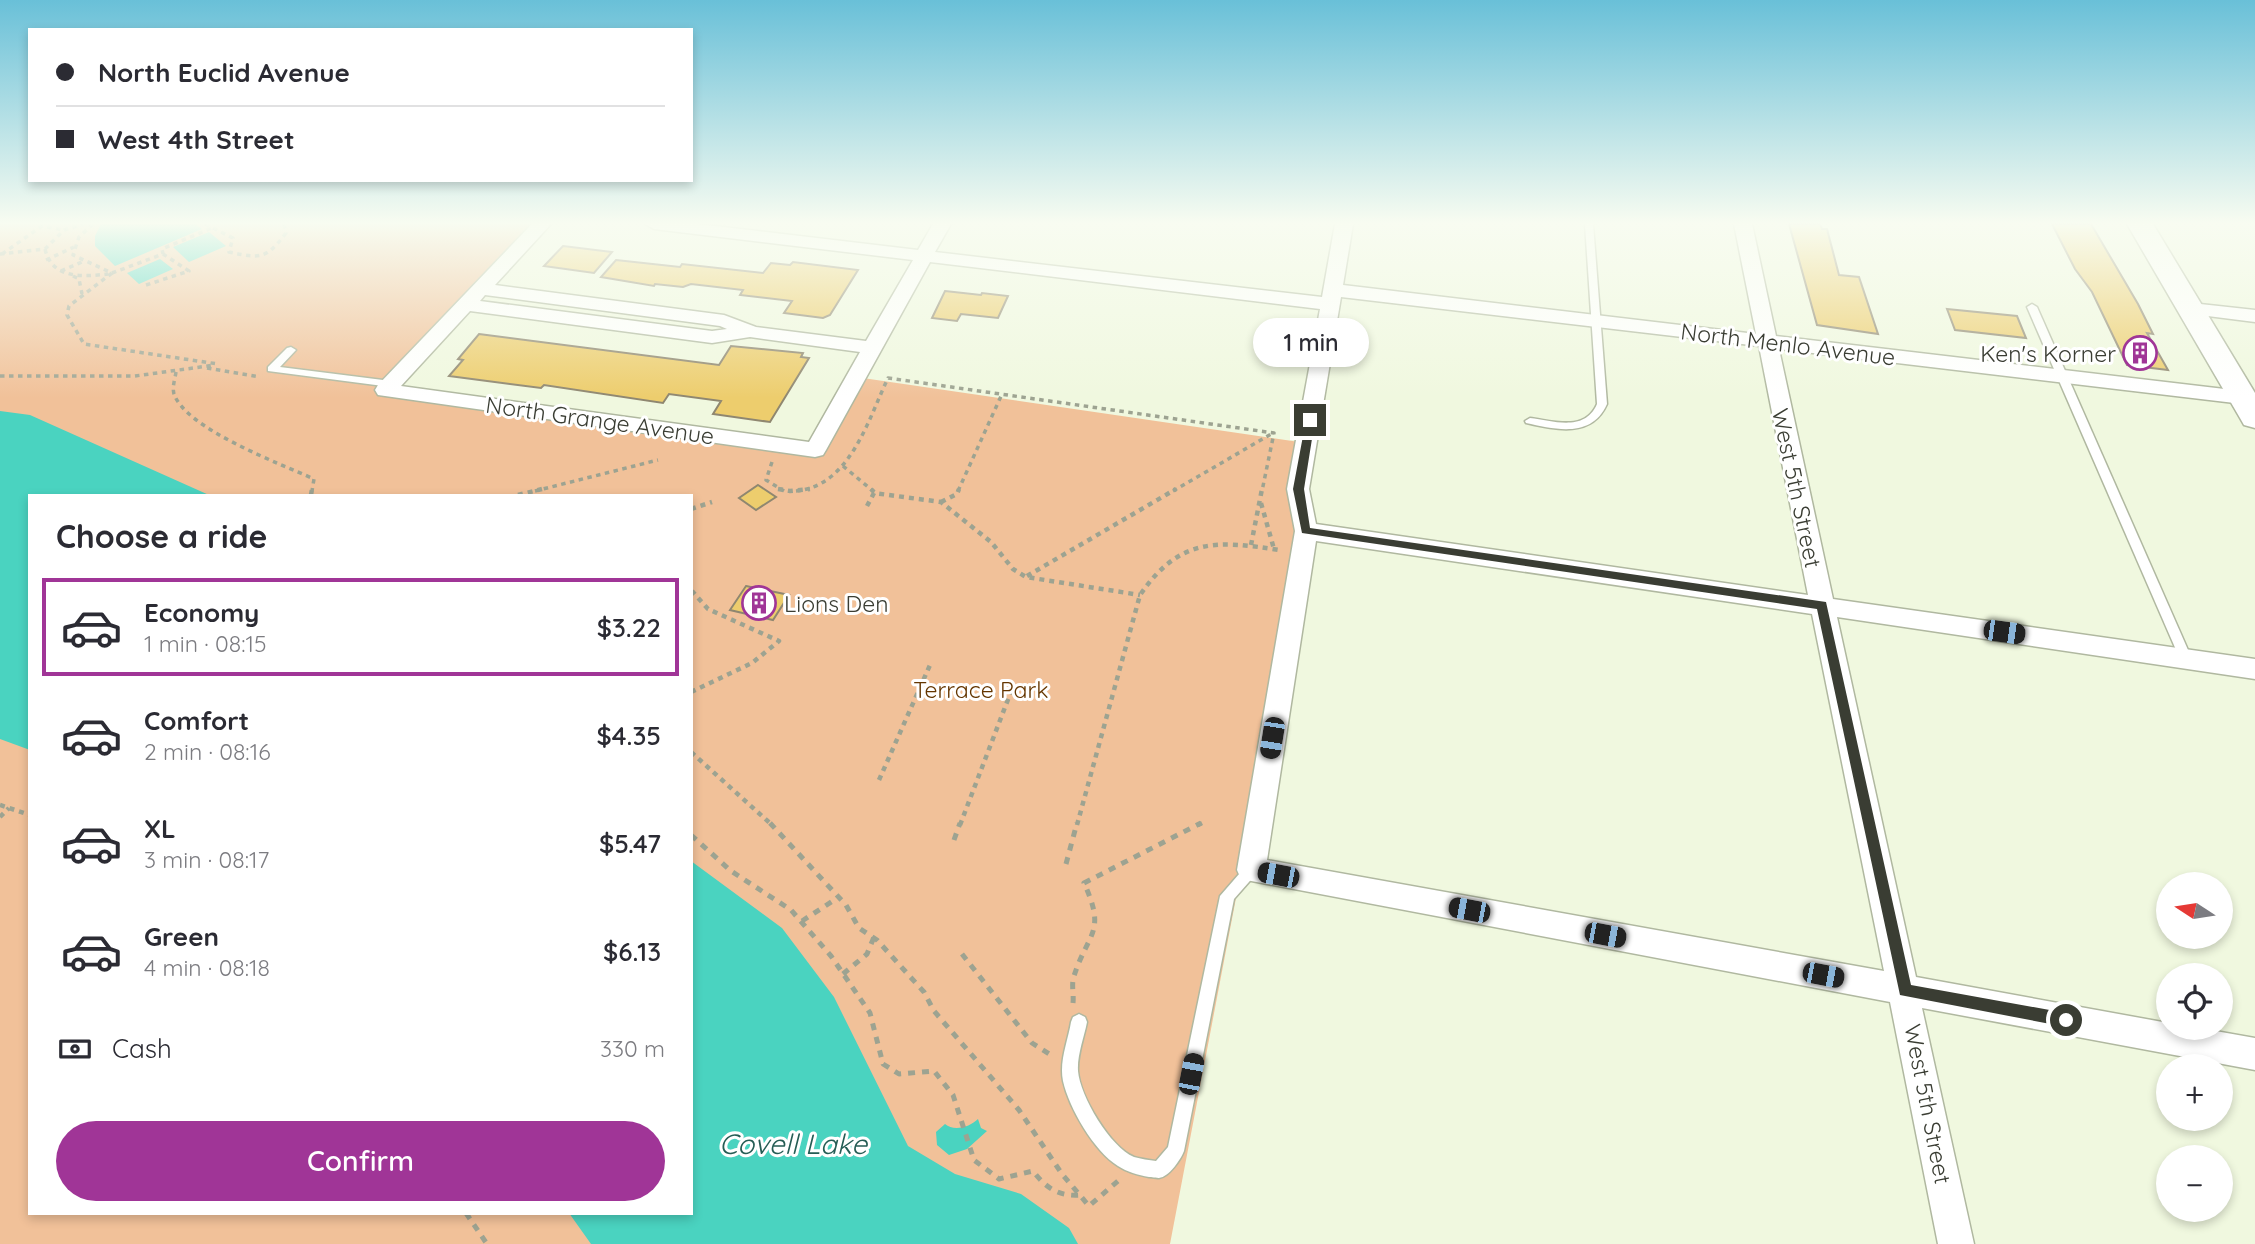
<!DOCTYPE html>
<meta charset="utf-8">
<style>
body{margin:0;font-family:Quicksand,sans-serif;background:#f7f7f7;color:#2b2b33;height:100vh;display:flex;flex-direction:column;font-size:26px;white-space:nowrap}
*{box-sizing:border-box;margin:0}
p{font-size:23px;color:#7c7c81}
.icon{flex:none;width:38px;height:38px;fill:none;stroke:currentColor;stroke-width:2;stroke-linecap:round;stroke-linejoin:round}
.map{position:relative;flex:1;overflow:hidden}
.side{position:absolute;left:28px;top:494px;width:665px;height:721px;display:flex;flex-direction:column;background:#fff;border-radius:0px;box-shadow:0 4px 10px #0003}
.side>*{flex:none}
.top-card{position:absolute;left:28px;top:28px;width:665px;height:154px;border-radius:0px;box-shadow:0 4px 10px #0003;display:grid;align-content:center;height:154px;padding:0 28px;background:#fff}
.needle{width:46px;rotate:282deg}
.buttons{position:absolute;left:2156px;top:872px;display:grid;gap:14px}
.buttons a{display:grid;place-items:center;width:77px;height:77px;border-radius:50%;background:#fff;box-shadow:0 4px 10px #0003;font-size:35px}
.end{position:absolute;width:32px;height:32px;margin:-16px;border:9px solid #3a3d33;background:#fff;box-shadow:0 0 0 4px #fff}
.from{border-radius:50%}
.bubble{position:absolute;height:49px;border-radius:24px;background:#fff;box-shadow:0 4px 10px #0003;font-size:23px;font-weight:600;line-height:49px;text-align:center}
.car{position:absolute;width:21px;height:42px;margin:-21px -10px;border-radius:9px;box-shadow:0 0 5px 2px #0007;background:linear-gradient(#222 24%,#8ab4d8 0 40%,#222 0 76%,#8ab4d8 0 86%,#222 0)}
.top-card b{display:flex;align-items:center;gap:24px;height:66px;font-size:26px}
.top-card b+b{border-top:2px solid #e1e1e2}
.top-card i{width:18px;height:18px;background:#2b2b33}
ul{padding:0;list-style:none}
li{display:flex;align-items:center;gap:21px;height:98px;margin:0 14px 10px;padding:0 14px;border:4px solid transparent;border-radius:0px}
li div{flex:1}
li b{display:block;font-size:26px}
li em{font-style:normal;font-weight:600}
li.on{border-color:#a03597}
li>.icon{width:63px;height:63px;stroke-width:1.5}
h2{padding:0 28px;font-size:32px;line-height:84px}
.pay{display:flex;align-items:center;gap:18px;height:77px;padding:0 28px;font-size:26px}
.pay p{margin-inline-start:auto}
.button{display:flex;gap:14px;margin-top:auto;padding:14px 28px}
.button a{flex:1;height:80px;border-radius:42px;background:#a03597;color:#fff;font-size:28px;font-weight:600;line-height:80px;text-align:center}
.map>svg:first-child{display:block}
.green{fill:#f1c199;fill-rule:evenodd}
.water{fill:#4ad3c0}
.building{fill:#edcd6d;stroke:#8f8770;stroke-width:2}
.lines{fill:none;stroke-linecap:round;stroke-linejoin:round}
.service-casing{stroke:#b0b8a0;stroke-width:3}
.minor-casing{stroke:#b0b8a0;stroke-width:3}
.secondary-casing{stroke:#b0b8a0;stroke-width:3}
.path-far2{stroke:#9da391;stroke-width:3.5;stroke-dasharray:4.5 4.5;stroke-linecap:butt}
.path-far1{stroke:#9da391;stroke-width:4.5;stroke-dasharray:5 5;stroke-linecap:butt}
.path{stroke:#9da391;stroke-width:5;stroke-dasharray:7 7;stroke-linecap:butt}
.service{fill:#fff;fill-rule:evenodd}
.minor{fill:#fff;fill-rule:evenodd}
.secondary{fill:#fff;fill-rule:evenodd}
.route{fill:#3a3d33}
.labels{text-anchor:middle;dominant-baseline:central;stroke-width:6;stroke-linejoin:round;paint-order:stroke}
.street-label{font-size:23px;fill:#3a3d33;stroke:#fff}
.poi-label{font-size:23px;fill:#3a3d33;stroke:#fff;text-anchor:end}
.park-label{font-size:23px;fill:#653600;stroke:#fff}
.near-water-label{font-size:28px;font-style:italic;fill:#255d55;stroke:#fff}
</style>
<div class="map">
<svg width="2255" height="1244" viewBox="0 0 2255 1244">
<rect width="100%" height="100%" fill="#f0f8df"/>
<path class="green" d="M0,224H542L386,389L815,450L856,377L1306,443V531L1170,1244H0ZM30,495H691V1213H30Z"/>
<g class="water">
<path d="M101,224H195L202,229L115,266L95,246V236Z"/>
<path d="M209,232L226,246L189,262L173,247Z"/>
<path d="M160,259L173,269L139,284L127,273Z"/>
<path d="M0,411L30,415L209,495H30V750L0,739Z"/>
<path d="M691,861L782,928L834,997L908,1146L955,1174L1021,1194L1069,1228L1078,1244H591L569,1213H691Z"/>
<path d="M978,1119L981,1128L987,1131L967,1149L949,1155L937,1145L936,1132L945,1124C954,1132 970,1127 978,1119Z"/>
</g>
<g class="building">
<path d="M1789,224H1820L1822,229H1827L1839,275L1859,277L1878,334L1817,325Z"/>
<path d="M2052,224H2091L2138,304L2153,334L2147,333L2168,370L2127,365L2092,292L2075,269Z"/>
<path d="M563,246L612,252L594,273L544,266Z"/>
<path d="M616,260L680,267L682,264L763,273L771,263L790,265L793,262L858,270L830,315L823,318L784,313L792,301L740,295L743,290L691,284L683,287L655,284L654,286L601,277Z"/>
<path d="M945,291L981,295L982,293L1008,296L998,318L961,314L957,321L932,318Z"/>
<path d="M1947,309L2017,316L2026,338L1955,330Z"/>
<path d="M479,334L719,365L731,346L803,353L801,357L809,358L770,422L713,414L721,401L669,394L663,403L544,385L541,388L449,376L463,360L458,359Z"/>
<path d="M758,485L776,497L756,510L739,498Z"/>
<path d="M746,586L789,595L773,620L730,610Z"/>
</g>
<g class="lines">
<g class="service-casing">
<g id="service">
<path d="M1585,224H1593L1607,404C1592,438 1557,430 1526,423L1525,421L1530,418C1554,421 1585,432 1597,404Z"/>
<path d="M2032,304L2037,307L2192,659L2190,662H2182L2180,659L2027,307Z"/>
<path d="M291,347L296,350L280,367L391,381L396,384L391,387L268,371V367L287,348Z"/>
<path d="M1251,864L1256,866L1258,870L1256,874L1234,899L1184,1151C1181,1159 1169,1177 1159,1178C1158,1178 1150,1177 1149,1177C1138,1175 1127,1172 1118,1166C1094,1151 1069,1108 1063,1081C1059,1061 1068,1041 1071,1022L1073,1017L1079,1014L1085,1017L1087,1022C1084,1038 1077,1055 1078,1071C1080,1096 1110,1147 1134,1157C1141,1159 1149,1160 1156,1161L1168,1147L1220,896L1246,866Z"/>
</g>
</g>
<g class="minor-casing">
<g id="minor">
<path d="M532,224H551L495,285L724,315L756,327L866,341L913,260L654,229L645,224H698L918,250L933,224H951L935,252L1322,297L1335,224H1353L1343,285L1756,334L1734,224H1752L1776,336L2250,392L2253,397L2250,402L2243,404L1779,349L1833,599L2255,659V679L1837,617L1916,977L2168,1023V1027H2193L2255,1038V1070L1922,1008L1974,1244H1938L1890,1002L1241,879L1237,870L1295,531L1287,489L1320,309L930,262L826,450L823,455L815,457L378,395L375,390L378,385ZM485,295L720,326L727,329L712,331L480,301ZM1341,297L1759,346L1808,595L1316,524L1309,489ZM470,311L712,343L750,337L860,352L809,442L401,386ZM1316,541L1812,614L1884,971L1267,860Z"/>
<path d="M2191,303L2255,310V322L2184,313L2181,309L2184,305Z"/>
</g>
</g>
<g class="secondary-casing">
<path id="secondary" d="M2127,224H2153L2255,393V428L2244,425L2240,418Z"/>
</g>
<g class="path-far2">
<path d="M93,224L79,237L73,255L112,273L163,254L162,249L212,228"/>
<path d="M205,224L233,238L229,252C261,259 266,259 286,233L284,224"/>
<path d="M45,249C52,279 82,277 108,274"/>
<path d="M0,254L45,249L64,230L84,224"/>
<path d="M2,254L42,226L63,230"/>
<path d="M46,260L74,247"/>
<path d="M61,271L84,261"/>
<path d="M112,273L69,306L67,315L84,344L218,364"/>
<path d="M73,276L79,279L82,294"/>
<path d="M146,285L189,271L163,254"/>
<path d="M207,368L260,377"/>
<path d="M176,372C175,379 172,387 174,394C186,429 281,464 314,479L312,491"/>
<path d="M0,376H135L215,365"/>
<path d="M772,462L766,480L784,491"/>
<path d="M843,466L873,491"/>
<path d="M535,491L658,460"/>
<path d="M796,491C850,486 868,420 888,378L1274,433L1262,491"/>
<path d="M958,491L1002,394"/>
<path d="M1173,491L1273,433"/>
</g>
<g class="path-far1">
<path d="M778,489L790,491L810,489"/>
<path d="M871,489L874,492"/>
<path d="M311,495L312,489"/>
<path d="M518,495L542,489"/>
<path d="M941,502L957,494L959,489"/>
<path d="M1261,503L1274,549"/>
<path d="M867,506L874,493L941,502L991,542L1013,569L1026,577L1140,595"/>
<path d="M691,509L712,502"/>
<path d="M1251,545L1262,489"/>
<path d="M1027,576L1176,489"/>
<path d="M691,692L752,663L779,641L708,609L692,591"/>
<path d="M691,752L772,825"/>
<path d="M879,780L930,665"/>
<path d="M0,805L30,815"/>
<path d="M0,817L9,808"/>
<path d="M960,825L1012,689"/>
<path d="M1077,825L1140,595C1179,538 1216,540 1279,550"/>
<path d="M1198,825L1202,823"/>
</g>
<g class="path">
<path d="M770,823L846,905L859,928L877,940L924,992L934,1011L1019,1110L1062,1174L1089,1206L1119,1180"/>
<path d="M691,835L731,871L791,910L831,956L870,1013L883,1064L899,1074L934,1071L953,1095L974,1160L999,1179L1033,1171C1046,1188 1059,1197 1081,1195"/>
<path d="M954,840L960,823"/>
<path d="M1066,864L1077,823"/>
<path d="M802,921L839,897"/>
<path d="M962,954L1032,1043L1051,1055"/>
<path d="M843,974L867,954L874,937"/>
<path d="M1073,1003C1074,994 1071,984 1074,976C1088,932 1107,933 1084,883L1201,823"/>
<path d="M466,1213L487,1244"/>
</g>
<use href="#service" class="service"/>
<use href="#minor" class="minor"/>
<use href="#secondary" class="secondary"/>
</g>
<linearGradient id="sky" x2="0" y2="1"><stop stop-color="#69c0d8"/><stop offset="0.56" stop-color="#f8fcf1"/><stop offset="1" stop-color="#f8fcf1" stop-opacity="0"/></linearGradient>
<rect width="2255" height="398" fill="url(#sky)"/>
<path class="route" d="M1310,416L1315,420L1304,489L1310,528L1826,602L1911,985L2066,1013L2072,1015L2074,1020L2072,1025L2066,1027L1900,995L1817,609L1302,533L1293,489L1306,420Z"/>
<defs>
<g id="building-ring" transform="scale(1.75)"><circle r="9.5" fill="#fff" stroke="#a03597" stroke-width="1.5"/><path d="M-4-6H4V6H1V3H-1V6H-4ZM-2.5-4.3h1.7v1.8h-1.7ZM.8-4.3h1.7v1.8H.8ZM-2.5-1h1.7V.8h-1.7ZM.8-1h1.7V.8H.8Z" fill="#a03597"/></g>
</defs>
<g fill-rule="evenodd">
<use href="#building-ring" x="2140" y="353"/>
<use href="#building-ring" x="759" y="603"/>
</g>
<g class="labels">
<g class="street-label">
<text transform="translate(1788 344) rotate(7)">North Menlo Avenue</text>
<text transform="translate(600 420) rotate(8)">North Grange Avenue</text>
<text transform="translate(1797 488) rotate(78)">West 5th Street</text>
<text transform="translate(1928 1104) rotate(79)">West 5th Street</text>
</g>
<g class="poi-label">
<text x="2116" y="353">Ken's Korner</text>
<text x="784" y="603" text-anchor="start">Lions Den</text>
</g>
<g class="park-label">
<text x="981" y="689">Terrace Park</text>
</g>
<g class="near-water-label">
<text x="793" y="1143">Covell Lake</text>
</g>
</g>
</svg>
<div class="buttons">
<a><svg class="needle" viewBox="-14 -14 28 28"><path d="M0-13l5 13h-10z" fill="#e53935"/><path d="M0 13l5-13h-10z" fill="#7c7c81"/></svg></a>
<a><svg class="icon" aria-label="locate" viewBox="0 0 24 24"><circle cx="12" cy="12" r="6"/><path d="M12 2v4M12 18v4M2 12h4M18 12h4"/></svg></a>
<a>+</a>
<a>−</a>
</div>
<i class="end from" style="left:2066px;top:1020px"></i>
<i class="end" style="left:1310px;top:420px"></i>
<div class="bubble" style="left:1253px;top:318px;width:116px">1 min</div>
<i class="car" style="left:2004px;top:632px;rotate:98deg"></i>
<i class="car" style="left:1272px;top:738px;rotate:189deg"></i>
<i class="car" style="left:1278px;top:875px;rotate:281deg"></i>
<i class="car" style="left:1469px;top:910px;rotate:281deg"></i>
<i class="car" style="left:1605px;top:935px;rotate:101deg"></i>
<i class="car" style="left:1823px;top:975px;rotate:101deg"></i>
<i class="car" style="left:1191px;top:1074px;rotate:11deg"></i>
<div class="top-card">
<b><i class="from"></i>North Euclid Avenue</b>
<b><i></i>West 4th Street</b>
</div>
<section class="side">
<h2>Choose a ride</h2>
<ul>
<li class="on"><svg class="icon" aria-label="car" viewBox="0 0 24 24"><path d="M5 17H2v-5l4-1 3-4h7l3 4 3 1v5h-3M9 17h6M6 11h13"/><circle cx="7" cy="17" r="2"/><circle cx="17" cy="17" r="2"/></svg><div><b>Economy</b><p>1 min · 08:15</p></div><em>$3.22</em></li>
<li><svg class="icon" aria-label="car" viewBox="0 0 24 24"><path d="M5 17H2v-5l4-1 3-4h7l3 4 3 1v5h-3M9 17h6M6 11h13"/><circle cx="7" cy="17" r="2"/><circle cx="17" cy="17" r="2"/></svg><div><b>Comfort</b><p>2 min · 08:16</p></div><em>$4.35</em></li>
<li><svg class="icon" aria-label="car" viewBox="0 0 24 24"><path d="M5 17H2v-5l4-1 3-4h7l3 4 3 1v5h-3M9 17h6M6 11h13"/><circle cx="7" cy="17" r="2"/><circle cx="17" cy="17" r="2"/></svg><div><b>XL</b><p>3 min · 08:17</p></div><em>$5.47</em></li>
<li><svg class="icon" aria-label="car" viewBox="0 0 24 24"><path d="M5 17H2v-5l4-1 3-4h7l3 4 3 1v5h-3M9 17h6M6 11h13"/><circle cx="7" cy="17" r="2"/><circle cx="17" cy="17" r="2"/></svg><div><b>Green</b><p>4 min · 08:18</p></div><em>$6.13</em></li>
</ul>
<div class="pay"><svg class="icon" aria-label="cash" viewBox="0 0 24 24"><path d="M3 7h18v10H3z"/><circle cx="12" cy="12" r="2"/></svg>Cash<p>330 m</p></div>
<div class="button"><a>Confirm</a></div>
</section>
</div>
